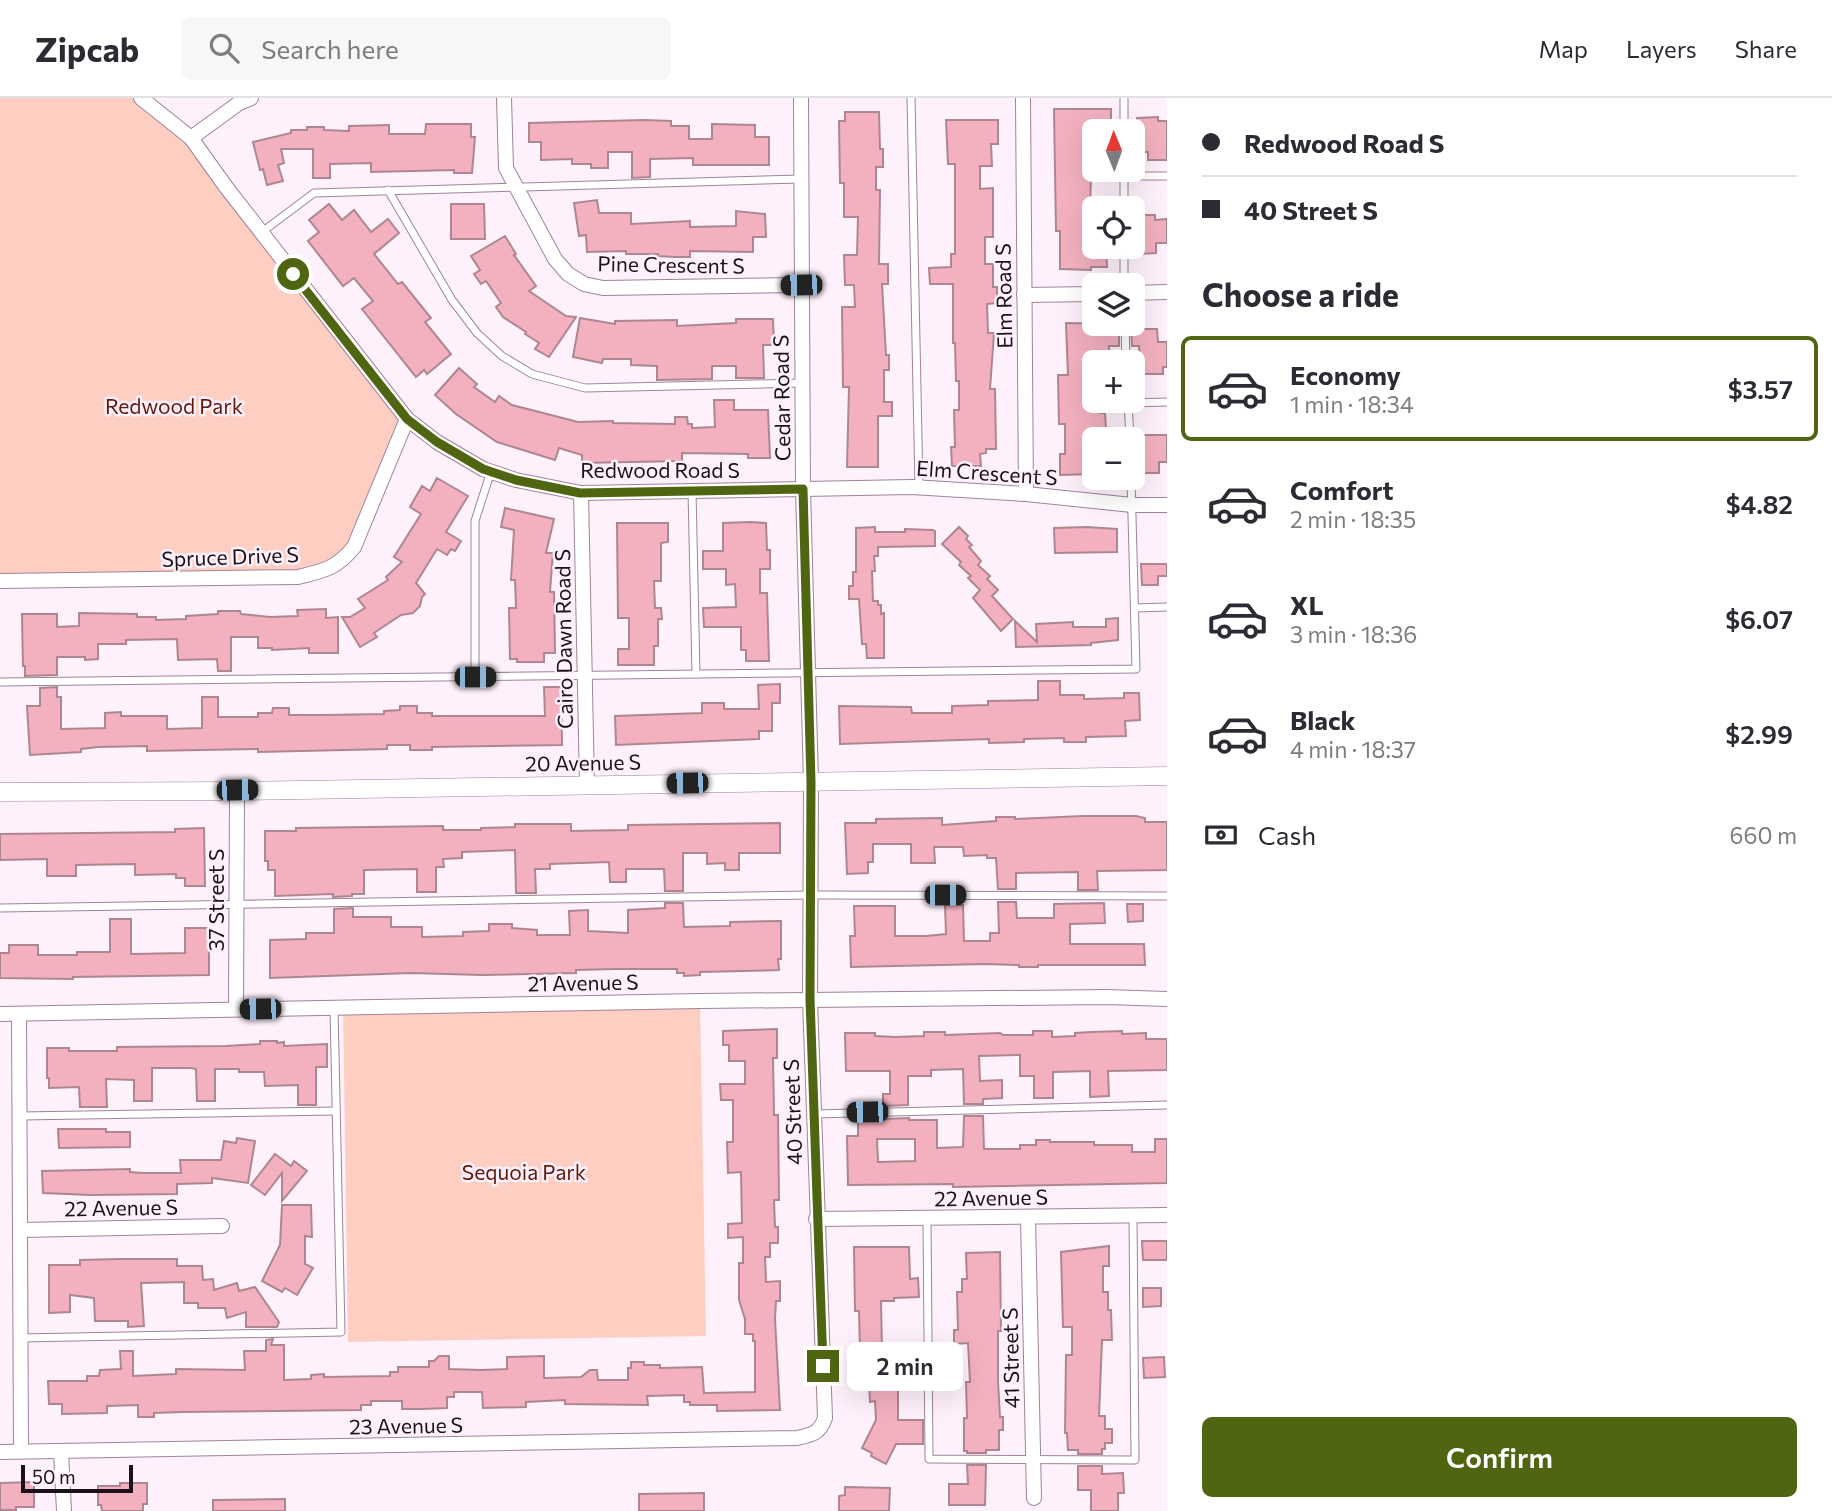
<!DOCTYPE html>
<meta charset="utf-8">
<style>
body{margin:0;font-family:Commissioner,sans-serif;background:#f7f7f7;color:#2b2b33;height:100vh;display:flex;flex-direction:column;font-size:26px;white-space:nowrap}
*{box-sizing:border-box;margin:0}
p{font-size:23px;color:#7c7c81}
.icon{flex:none;width:38px;height:38px;fill:none;stroke:currentColor;stroke-width:2;stroke-linecap:round;stroke-linejoin:round}
.map{position:relative;flex:1;overflow:hidden}
.drawer{display:flex;flex-direction:column;background:#fff;width:665px}
.drawer>*{flex:none}
.banner{display:grid;align-content:center;height:154px;padding:0 35px;background:#fff}
.needle{width:46px;rotate:359deg}
.controls{position:absolute;left:1082px;top:21px;display:grid;gap:14px}
.controls a{display:grid;place-items:center;width:63px;height:63px;border-radius:10px;background:#fff;box-shadow:0 7px 28px #0002;font-size:35px}
.scale{position:absolute;left:21px;bottom:18px;width:112px;box-sizing:border-box;padding-left:7px;border:4px solid #1c111a;border-top:0;font-size:19px;line-height:24px;white-space:nowrap;color:#1c111a;-webkit-text-stroke:5px #fef1fb;paint-order:stroke}
.end{position:absolute;width:32px;height:32px;margin:-16px;border:9px solid #506512;background:#fff;box-shadow:0 0 0 4px #fff}
.from{border-radius:50%}
.bubble{position:absolute;height:49px;border-radius:10px;background:#fff;box-shadow:0 7px 28px #0002;font-size:23px;font-weight:600;line-height:49px;text-align:center}
.car{position:absolute;width:21px;height:42px;margin:-21px -10px;border-radius:9px;box-shadow:0 0 5px 2px #0007;background:linear-gradient(#222 24%,#8ab4d8 0 40%,#222 0 76%,#8ab4d8 0 86%,#222 0)}
.banner b{display:flex;align-items:center;gap:24px;height:66px;font-size:26px}
.banner b+b{border-top:2px solid #e1e1e2}
.banner i{width:18px;height:18px;background:#2b2b33}
ul{padding:0;list-style:none}
li{display:flex;align-items:center;gap:21px;height:105px;margin:0 14px 10px;padding:0 21px;border:4px solid transparent;border-radius:10px}
li div{flex:1}
li b{display:block;font-size:26px}
li em{font-style:normal;font-weight:600}
li.active{border-color:#506512}
li>.icon{width:63px;height:63px;stroke-width:1.5}
h2{padding:0 35px;font-size:32px;line-height:84px}
.pay{display:flex;align-items:center;gap:18px;height:77px;padding:0 35px;font-size:26px}
.pay p{margin-inline-start:auto}
.action{display:flex;gap:14px;margin-top:auto;padding:14px 35px}
.action a{flex:1;height:80px;border-radius:10px;background:#506512;color:#fff;font-size:28px;font-weight:600;line-height:80px;text-align:center}
header{display:flex;align-items:center;gap:42px;box-sizing:border-box;height:98px;padding:0 35px;background:#fff;border-bottom:2px solid #e1e1e2}
header strong{font-size:33px}
nav{display:flex;gap:38px;margin-inline-start:auto;font-size:24px}
.search{width:490px;height:63px;background:#f7f7f7;display:flex;align-items:center;gap:18px;box-sizing:border-box;padding:0 24px;border-radius:10px;color:#7c7c81;font-size:26px}
main{display:flex;flex:1;min-height:0}
.map>svg:first-child{display:block}
.green{fill:#ffcec3}
.building{fill:#f3b1c0;stroke:#ae868f;stroke-width:2;fill-rule:evenodd}
.lines{fill:none;stroke-linecap:round;stroke-linejoin:round}
.service-casing{stroke:#a0829a;stroke-width:9}
.minor-casing{stroke:#a0829a;stroke-width:16}
.tertiary-casing{stroke:#a0829a;stroke-width:19}
.service{stroke:#fff;stroke-width:7}
.minor{stroke:#fff;stroke-width:14}
.tertiary{stroke:#fff;stroke-width:18}
.route{stroke:#506512;stroke-width:9}
.labels{text-anchor:middle;dominant-baseline:central;stroke-width:5;stroke-linejoin:round;paint-order:stroke}
.street-label{font-size:21px;fill:#1c111a;stroke:#fef1fb}
.park-label{font-size:21px;fill:#621809;stroke:#fef1fb}
</style>
<header>
<strong>Zipcab</strong>
<div class="search"><svg class="icon" aria-label="search" viewBox="0 0 24 24"><circle cx="10" cy="10" r="6"/><path d="M15 15l6 6"/></svg>Search here</div>
<nav><a>Map</a><a>Layers</a><a>Share</a></nav>
</header>
<main>
<div class="map">
<svg width="1167" height="1413" viewBox="0 0 1167 1413">
<rect width="100%" height="100%" fill="#fef1fb"/>
<g class="green">
<path d="M0,0H141L191,40L407,321L362,432L319,475L0,483Z"/>
<path d="M700,903L706,1238L348,1244L343,909Z"/>
</g>
<g class="building">
<path d="M1054,11H1111V33L1085,36L1086,77H1091L1089,149H1106L1107,169H1091V172L1060,171V133H1056Z"/>
<path d="M845,14H879L880,51H883V69H876V92H880L879,166H888V186H882L886,257H889V272H884V304H892V318H878V369H847L849,289H843L842,209H855L854,187H845L844,157H857L858,119H844V85H840L839,23H845Z"/>
<path d="M1158,19V23H1167V62H1148V54H1144V38H1137V20Z"/>
<path d="M644,22L671,23V28H689V41H712V26L755,27V39H769V67H693V60L650,61V79L632,80V54H608V70H591V66H572V61L541,62V44H529V25Z"/>
<path d="M946,22H998V46H991L992,68H980V91L993,90V139H985V166H993V189H997V205L987,206L988,235H994L990,291H995L996,351H986V355L980,356L981,368H952L951,349H955L954,312H959V283H956L955,245H953V186H930L929,170L951,169V156H955V66H948Z"/>
<path d="M426,26H471V39H475L472,75H454V72L371,74V65L330,66V80H313V51H281L284,65L278,67L283,83L267,87L263,71L260,72L253,44L291,35V32H307V29H324V32L349,33V28L389,27V36H425Z"/>
<path d="M597,102L599,115H631V126L690,123V129L736,128V113L765,116L766,139H753V154L690,153V159H675L658,158V156H626V153L587,154L586,137L579,138L574,105Z"/>
<path d="M329,106L342,122L354,112L371,134L388,121L399,135L374,156L398,186L402,184L431,220L425,224L451,256L427,276L424,272L416,279L362,211L373,203L354,180L343,188L308,143L319,134L309,122Z"/>
<path d="M451,106H484L485,141H451Z"/>
<path d="M1138,117H1155V122L1167,121V145H1156V155L1139,156Z"/>
<path d="M505,138L516,156L514,157L536,188L529,193L566,218L576,219L549,259L535,251L539,245L525,236L526,234L503,219L496,209L501,205L486,183L481,186L474,176L480,172L471,158Z"/>
<path d="M580,220L615,226V223L677,222V228L736,225V221H773L774,247H763L764,280H736V268H712V281L657,282V268L631,267V261H603L602,265L573,259Z"/>
<path d="M1066,225L1117,226L1119,232V248H1109L1110,264H1094L1093,300L1094,303H1100V315H1105L1106,331H1100V337H1094V373H1090V376L1060,377V356H1065V326H1059L1058,277H1068Z"/>
<path d="M1131,231H1157L1158,244H1167V269H1163V276H1140L1139,248H1132Z"/>
<path d="M459,270L477,286L474,289L495,304L499,298L512,307L578,324L613,323V325L675,326V319H687L688,326H692V330L715,329L714,302H734V312H768L770,360H748V356L682,355V363L582,365V357L559,350L555,362L497,344L456,316L435,297Z"/>
<path d="M1143,337H1167V364H1159V375H1141V339Z"/>
<path d="M437,380L468,398L446,434L461,443L455,453L451,451L447,457L437,451L416,485L425,496L422,499L420,508L413,515L401,517L374,535L377,539L360,549L342,519H350L365,510L358,501L388,482L386,479L402,464L394,459L421,416L410,409L422,388L430,393Z"/>
<path d="M505,410L554,421L546,455H553L550,494H554L555,555H544V564H517V561H510L509,510H516L515,482H511L514,432L501,429Z"/>
<path d="M750,424L766,425L767,452H770V471H760V495H767L769,563H746V552H741V529H704L703,510L736,509L735,486L726,487V471H703V453H723V425Z"/>
<path d="M617,425H668V444L661,445V483H654L655,510H661L662,521H658V548H654V567H618V551H629V520H618Z"/>
<path d="M875,429V434H905V431L933,432L935,433V448L878,449V458H874L875,473H872L873,503H878V507H881V516L884,515V560H867L866,546H862L859,501H849V488H853V474H856V430Z"/>
<path d="M959,429L968,438L966,441L972,447L969,449L981,463L978,467L990,478L987,481L998,492L992,498L1013,521L1001,533L973,500L980,492L968,480L971,478L959,467L961,464L942,446Z"/>
<path d="M1087,429L1117,431V454L1055,455L1054,430Z"/>
<path d="M1141,466H1167V478H1158V487H1142Z"/>
<path d="M326,511V520L338,519V555H309V550L272,552V550H258V539H231V573H218L217,561L178,562L177,541L126,542V546H98V561L85,562V559H57V577L25,578V568H23L22,516H57V529L79,528V515L137,516V519H156V522L186,521V518L218,516V513H240L241,516L270,519L298,518L297,512Z"/>
<path d="M1118,520V542L1091,545V547L1016,549L1015,523L1037,544L1036,526L1073,524V529H1106V521Z"/>
<path d="M1038,583H1060V597H1084V601L1124,600V595H1139L1140,622L1125,623L1126,638L1086,639V644H1064V640L1024,641V644L989,645V641L840,646L839,608L911,609L912,615H952V608L988,607V603L1038,602Z"/>
<path d="M780,586V605H772V633H759V641L616,647L615,618L702,615V605H724V611H759L758,587Z"/>
<path d="M57,589V599H61V631L105,630V615L121,614V618H167V631L202,630V599H218V619H258V615H272L273,610H289V617H325L384,616V613L400,612V608H417V615H432V618H545L544,589H561L562,647L432,649V652H410V647H387V651L258,654V651L147,653V648L98,649L81,651V654L30,657L27,608H40V590Z"/>
<path d="M1083,718H1136L1145,720V724H1167V772L1097,773L1098,792H1078V774L1016,775V791H998L996,760H987V757L964,758L963,749H934L935,765H911V746H873V764H868V775L847,776L845,725H876V721L942,720V727L996,723V719H1015V721Z"/>
<path d="M780,725V755H739V772H725V765L707,766V755H683V793H665L664,771H626V784H610L609,764L550,766V771H535L536,795H516L515,752L462,754V760L443,761L444,769H436V794H417V771L364,772V796H352V798L333,799V796L275,798V772H268V763H265V733H296V730L443,728V732H481V730L515,729V726H571V733L628,732V727Z"/>
<path d="M204,730L205,788H185V780H176V776L135,777V766L76,767V778H47V761L0,762V736L175,734V731Z"/>
<path d="M998,804H1016L1017,820H1054V806L1104,805L1105,825L1070,826V846H1144L1145,867H1038V869H1019V867L985,866L851,869L850,838H855L854,808H895V838H926L946,836L945,807H963L964,843H990V835H999Z"/>
<path d="M665,805H683L684,829L730,828V824L781,823V861H778L779,872L700,874V877L684,878V875H677V871H615L576,872V875L482,877L411,875L270,880V842L306,841V835H334V811L353,810V819H391V829H422V839L463,838V834L489,833V826H512V830L537,832V837H570L569,813L588,812V833L628,835V812L665,810Z"/>
<path d="M1127,806H1143V823L1128,824Z"/>
<path d="M110,821H131V856L185,855V830H209V877L73,879V881L0,880V855H9V847H38V857H77V854H110Z"/>
<path d="M777,931V960H773L774,1017H778L779,1102H774L775,1129H778V1145H770V1159H765L766,1184L780,1183V1203H776L775,1221L780,1312L717,1313V1307H690V1304H684V1297L647,1298L648,1307L565,1306V1302L526,1304V1309L483,1310L482,1294H454V1299H447V1310L422,1311H402V1303H371V1307H361V1312L182,1314L154,1315V1319H138V1307L107,1308V1315L62,1316V1306H49L48,1283H87V1278H99L100,1272L121,1271L120,1253H133V1278L176,1276V1271L245,1272L244,1253H266V1242L273,1241L271,1247H284V1282L311,1281V1277L324,1276V1279L390,1278V1274H398V1269H429V1263H434L439,1258H449V1271L482,1272L507,1271V1259L544,1258V1280L581,1279L590,1272H597L598,1282H628V1270H631V1264H644V1267H660V1270L702,1269L704,1295L755,1294V1243H753V1236H745V1221L739,1202V1165H743V1139L728,1140V1126L742,1125L741,1074L728,1075L727,1044H733V1002H721L720,986H745V963H729V947H723V933Z"/>
<path d="M1033,933H1052V939L1075,938V935L1091,934L1122,933V936L1146,935V941H1167V972L1108,973L1109,998L1090,999V973L1053,974V1000H1034V978H1020V957L979,958L980,983L1002,982V1000L983,1001V1006H964L963,971L931,972V978H908V1007L883,1008V996H890V973H846L845,935H875V938L895,939L924,938V934H945V937L1000,935L1003,937H1033Z"/>
<path d="M260,943H277V945L284,944V948L327,946V969H316V1007H298V987L265,988L264,974H239V971H215V1003H197L196,971L191,970H152V1003H134V982L106,981L107,1009H80L79,989L49,990V980H47V950H69V953H117V949L226,948L260,946Z"/>
<path d="M964,1018H983L984,1051H1020V1047H1036V1042H1050V1044H1094V1047H1132V1054H1155V1041H1167V1085L953,1089V1086L848,1087L847,1038H858V1022L909,1020V1022H937V1050L963,1049ZM877,1041H915V1063L878,1064Z"/>
<path d="M58,1031H106V1034H130V1049L59,1050Z"/>
<path d="M237,1040L255,1043L248,1085L212,1080V1085L177,1086V1096L91,1097L43,1095L42,1073L130,1071V1074L143,1075H181L180,1062H221L224,1043L236,1045Z"/>
<path d="M275,1056L291,1068L294,1063L307,1073L282,1103V1075L265,1097L251,1087Z"/>
<path d="M282,1107H311L312,1139L305,1138V1166L313,1170L297,1197L285,1190L282,1194L262,1183L280,1147Z"/>
<path d="M1142,1143H1167V1162H1143Z"/>
<path d="M1109,1148V1168H1103V1194H1108V1212H1111L1112,1242H1102L1099,1318H1105V1331H1112V1345H1105V1351H1102V1356H1078V1352H1068L1067,1335H1065L1066,1257H1072V1229H1063L1061,1154Z"/>
<path d="M854,1149H909L910,1181L918,1180L919,1199L894,1200V1203H881L882,1252H885V1255H920V1283H898V1322H923V1346H896L886,1366L871,1358L872,1355L862,1350L876,1322L875,1303L870,1304L869,1283H858L857,1252H860L859,1213H855Z"/>
<path d="M1000,1154L1001,1233H998V1283L1000,1319H1003V1332H999V1352H986V1355H967V1353H964V1320H967L966,1284H970L968,1245L954,1246V1232H958L957,1194H962V1181H967L966,1155Z"/>
<path d="M120,1161H177V1168H202L203,1182L213,1181L214,1192L237,1185L239,1193L255,1189L279,1224L277,1229H246V1214L227,1220L225,1210H198V1205H184V1184L141,1185L144,1228L128,1229V1223H95L94,1200L70,1197V1214L49,1215V1167H80V1162Z"/>
<path d="M1143,1190H1161V1208L1143,1209Z"/>
<path d="M1164,1259L1165,1279L1144,1280L1143,1260Z"/>
<path d="M967,1367H986L985,1407H949V1386H968Z"/>
<path d="M1078,1368H1102V1376L1123,1375L1124,1395H1118V1413H1091V1392H1078Z"/>
<path d="M34,1384V1409H16V1412H0V1385Z"/>
<path d="M120,1385H147V1406H143V1413H102L101,1407H98V1388H120Z"/>
<path d="M845,1389L890,1390L889,1413H839V1398L845,1397Z"/>
<path d="M704,1395V1413H639V1396Z"/>
<path d="M285,1401V1413H213V1402Z"/>
</g>
<g class="lines">
<g class="service-casing">
<g id="service">
<path d="M911,0L919,389"/>
<path d="M1124,33V0"/>
<path d="M1124,78H1167"/>
<path d="M388,92L452,202L477,235L502,258L532,276L585,290L802,285"/>
<path d="M1124,110V72"/>
<path d="M262,134L314,95L801,81"/>
<path d="M1124,187V149"/>
<path d="M1125,226L1126,264"/>
<path d="M1128,303L1130,341"/>
<path d="M1128,305L1167,304"/>
<path d="M692,393L696,576"/>
<path d="M1135,510L1167,509"/>
<path d="M475,579V423L491,373"/>
<path d="M0,584L1136,571L1131,380"/>
<path d="M0,810L811,797L1167,798"/>
<path d="M814,1016L1167,1007"/>
<path d="M21,1018L336,1013"/>
<path d="M927,1121L929,1361L1135,1362L1133,1117"/>
<path d="M21,1240L341,1234L334,910"/>
</g>
</g>
<g class="minor-casing">
<g id="minor">
<path d="M141,0L191,40L226,89L407,321L437,344L483,371L516,382L581,395L912,389L1026,396L1132,407H1167"/>
<path d="M504,0L506,70L555,161L568,176L584,186L603,190L801,187"/>
<path d="M1023,0L1026,396"/>
<path d="M191,40L239,5L251,0"/>
<path d="M1132,195L1167,194"/>
<path d="M1024,197L1094,196"/>
<path d="M581,395L587,687"/>
<path d="M0,483L298,479C324,473 337,470 354,449L407,321"/>
<path d="M236,911L237,693"/>
<path d="M0,916L700,903L1106,899L1167,901"/>
<path d="M19,916L21,1353"/>
<path d="M1028,1119L1034,1400"/>
<path d="M816,1121L1167,1117"/>
<path d="M20,1132L222,1128"/>
<path d="M0,1354L797,1340C812,1337 820,1335 825,1320L810,902L811,684L803,391L801,0"/>
<path d="M61,1354L64,1413"/>
</g>
</g>
<g class="tertiary-casing">
<path id="tertiary" d="M0,694L237,693L1167,678"/>
</g>
<use href="#service" class="service"/>
<use href="#minor" class="minor"/>
<use href="#tertiary" class="tertiary"/>
</g>
<g class="lines">
<path class="route" d="M293,176L407,321L437,344L483,371L516,382L580,395L803,391L811,684L810,901L823,1268"/>
</g>
<g class="labels">
<g class="street-label">
<text transform="translate(671 166) rotate(1)">Pine Crescent S</text>
<text transform="translate(1003 198) rotate(-91)">Elm Road S</text>
<text transform="translate(781 300) rotate(-91)">Cedar Road S</text>
<text x="660" y="371">Redwood Road S</text>
<text transform="translate(987 374) rotate(4)">Elm Crescent S</text>
<text transform="translate(230 458) rotate(-2)">Spruce Drive S</text>
<text transform="translate(563 541) rotate(-91)">Cairo Dawn Road S</text>
<text transform="translate(583 664) rotate(-1)">20 Avenue S</text>
<text transform="translate(215 802) rotate(-90)">37 Street S</text>
<text transform="translate(583 884) rotate(-1)">21 Avenue S</text>
<text transform="translate(792 1014) rotate(-92)">40 Street S</text>
<text transform="translate(991 1099) rotate(-1)">22 Avenue S</text>
<text transform="translate(121 1109) rotate(-1)">22 Avenue S</text>
<text transform="translate(1010 1260) rotate(-91)">41 Street S</text>
<text transform="translate(406 1327) rotate(-1)">23 Avenue S</text>
</g>
<g class="park-label">
<text x="174" y="307">Redwood Park</text>
<text x="524" y="1073">Sequoia Park</text>
</g>
</g>
</svg>
<div class="controls">
<a><svg class="needle" viewBox="-14 -14 28 28"><path d="M0-13l5 13h-10z" fill="#e53935"/><path d="M0 13l5-13h-10z" fill="#7c7c81"/></svg></a>
<a><svg class="icon" aria-label="locate" viewBox="0 0 24 24"><circle cx="12" cy="12" r="6"/><path d="M12 2v4M12 18v4M2 12h4M18 12h4"/></svg></a>
<a><svg class="icon" aria-label="layers" viewBox="0 0 24 24"><path d="M12 4l9 5-9 5-9-5zM3 14l9 5 9-5"/></svg></a>
<a>+</a>
<a>−</a>
</div>
<div class="scale">50 m</div>
<i class="end from" style="left:293px;top:176px"></i>
<i class="end" style="left:823px;top:1268px"></i>
<div class="bubble" style="left:847px;top:1244px;width:116px">2 min</div>
<i class="car" style="left:801px;top:187px;rotate:269deg"></i>
<i class="car" style="left:475px;top:579px;rotate:90deg"></i>
<i class="car" style="left:687px;top:685px;rotate:269deg"></i>
<i class="car" style="left:237px;top:692px;rotate:89deg"></i>
<i class="car" style="left:945px;top:797px;rotate:90deg"></i>
<i class="car" style="left:260px;top:911px;rotate:269deg"></i>
<i class="car" style="left:867px;top:1014px;rotate:269deg"></i>
</div>
<section class="drawer">
<div class="banner">
<b><i class="from"></i>Redwood Road S</b>
<b><i></i>40 Street S</b>
</div>
<h2>Choose a ride</h2>
<ul>
<li class="active"><svg class="icon" aria-label="car" viewBox="0 0 24 24"><path d="M5 17H2v-5l4-1 3-4h7l3 4 3 1v5h-3M9 17h6M6 11h13"/><circle cx="7" cy="17" r="2"/><circle cx="17" cy="17" r="2"/></svg><div><b>Economy</b><p>1 min · 18:34</p></div><em>$3.57</em></li>
<li><svg class="icon" aria-label="car" viewBox="0 0 24 24"><path d="M5 17H2v-5l4-1 3-4h7l3 4 3 1v5h-3M9 17h6M6 11h13"/><circle cx="7" cy="17" r="2"/><circle cx="17" cy="17" r="2"/></svg><div><b>Comfort</b><p>2 min · 18:35</p></div><em>$4.82</em></li>
<li><svg class="icon" aria-label="car" viewBox="0 0 24 24"><path d="M5 17H2v-5l4-1 3-4h7l3 4 3 1v5h-3M9 17h6M6 11h13"/><circle cx="7" cy="17" r="2"/><circle cx="17" cy="17" r="2"/></svg><div><b>XL</b><p>3 min · 18:36</p></div><em>$6.07</em></li>
<li><svg class="icon" aria-label="car" viewBox="0 0 24 24"><path d="M5 17H2v-5l4-1 3-4h7l3 4 3 1v5h-3M9 17h6M6 11h13"/><circle cx="7" cy="17" r="2"/><circle cx="17" cy="17" r="2"/></svg><div><b>Black</b><p>4 min · 18:37</p></div><em>$2.99</em></li>
</ul>
<div class="pay"><svg class="icon" aria-label="cash" viewBox="0 0 24 24"><path d="M3 7h18v10H3z"/><circle cx="12" cy="12" r="2"/></svg>Cash<p>660 m</p></div>
<div class="action"><a>Confirm</a></div>
</section>
</main>
